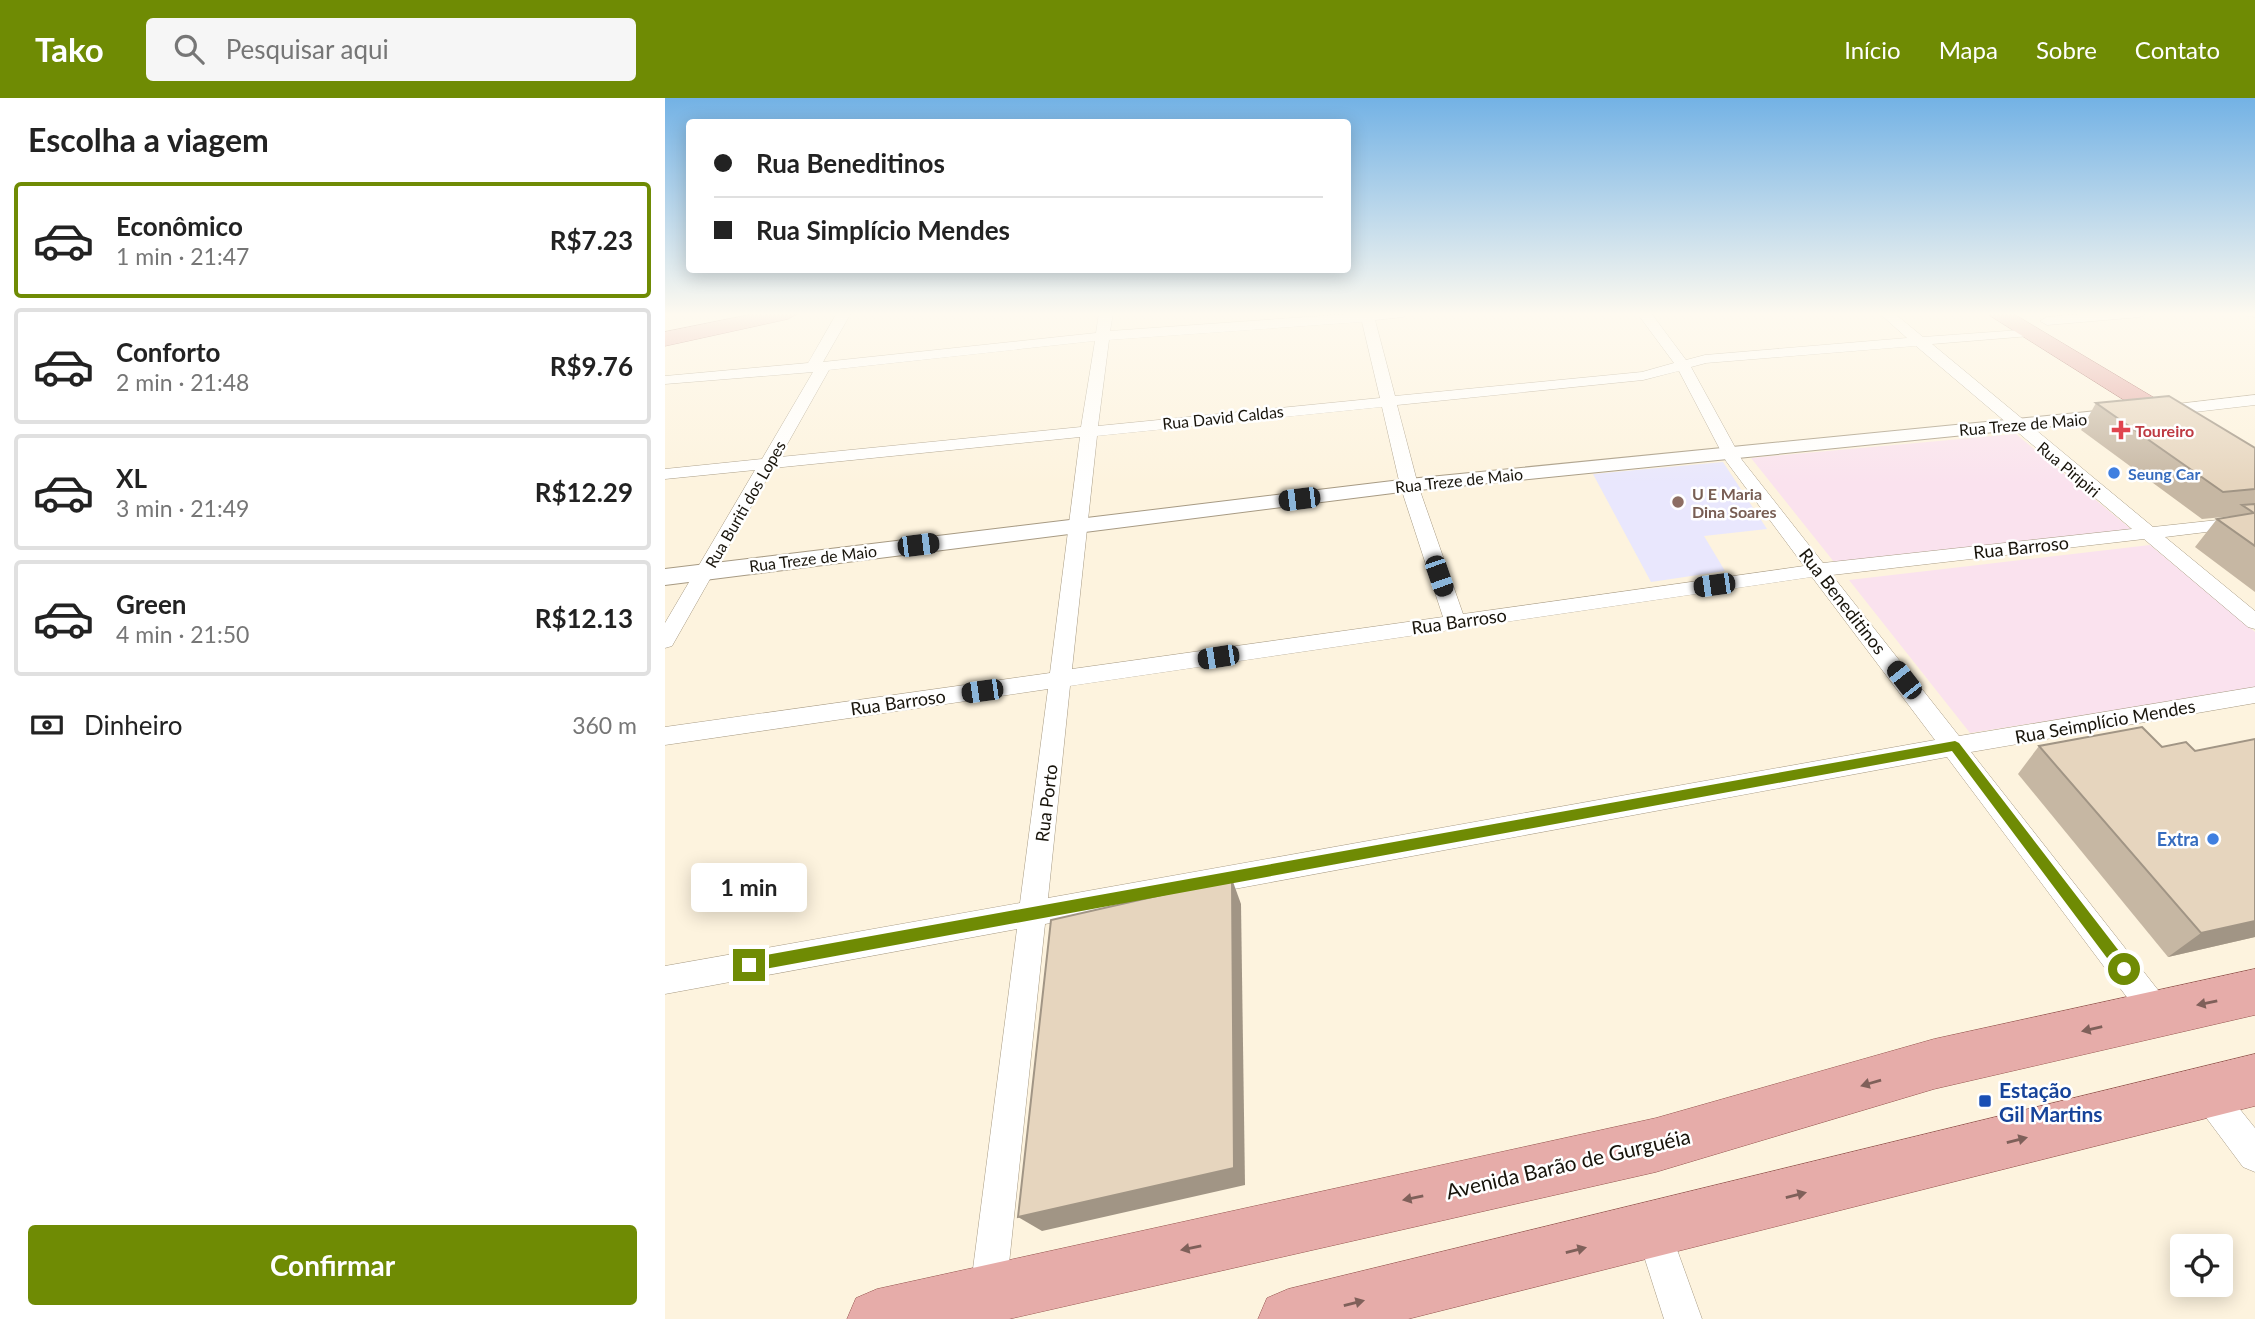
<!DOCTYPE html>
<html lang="pt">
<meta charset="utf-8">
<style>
body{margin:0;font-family:Lato,sans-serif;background:#f6f6f6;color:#222;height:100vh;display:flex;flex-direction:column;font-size:26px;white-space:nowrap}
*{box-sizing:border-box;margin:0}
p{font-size:23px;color:#767676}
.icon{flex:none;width:38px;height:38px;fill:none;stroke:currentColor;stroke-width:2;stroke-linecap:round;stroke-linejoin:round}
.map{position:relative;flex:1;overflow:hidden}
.details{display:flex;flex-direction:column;background:#fff;width:665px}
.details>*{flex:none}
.hud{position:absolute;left:21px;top:21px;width:665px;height:154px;border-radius:7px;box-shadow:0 4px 18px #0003;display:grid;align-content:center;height:154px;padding:0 28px;background:#fff}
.buttons{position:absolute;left:1505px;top:1136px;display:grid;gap:14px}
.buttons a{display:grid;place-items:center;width:63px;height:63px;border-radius:7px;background:#fff;box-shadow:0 4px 18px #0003;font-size:35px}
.end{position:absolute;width:32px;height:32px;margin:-16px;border:9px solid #6f8b04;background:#fff;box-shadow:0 0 0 4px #fff}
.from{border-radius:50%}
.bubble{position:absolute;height:49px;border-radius:7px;background:#fff;box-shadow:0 4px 18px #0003;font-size:23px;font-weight:700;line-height:49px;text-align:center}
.car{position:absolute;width:21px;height:42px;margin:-21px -10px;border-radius:9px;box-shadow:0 0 5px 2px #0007;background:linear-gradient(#222 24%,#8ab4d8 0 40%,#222 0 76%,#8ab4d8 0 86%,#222 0)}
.hud b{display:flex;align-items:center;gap:24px;height:66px;font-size:26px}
.hud b+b{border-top:2px solid #e0e0e0}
.hud i{width:18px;height:18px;background:#222}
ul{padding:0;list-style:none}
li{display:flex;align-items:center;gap:21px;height:116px;margin:0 14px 10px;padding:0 14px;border:4px solid #e0e0e0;border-radius:7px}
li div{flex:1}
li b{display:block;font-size:26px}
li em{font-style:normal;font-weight:700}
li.selected{border-color:#6f8b04}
li>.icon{width:63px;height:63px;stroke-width:1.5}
h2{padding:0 28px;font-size:32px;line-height:84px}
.pay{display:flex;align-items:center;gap:18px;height:77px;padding:0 28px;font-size:26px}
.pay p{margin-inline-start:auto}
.primary-button{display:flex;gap:14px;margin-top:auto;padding:14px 28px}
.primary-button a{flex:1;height:80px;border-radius:7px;background:#6f8b04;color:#fff;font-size:28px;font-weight:700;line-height:80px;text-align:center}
header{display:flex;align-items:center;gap:42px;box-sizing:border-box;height:98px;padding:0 35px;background:#6f8b04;color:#fff}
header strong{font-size:33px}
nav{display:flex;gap:38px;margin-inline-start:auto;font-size:24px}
.search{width:490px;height:63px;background:#f6f6f6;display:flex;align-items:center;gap:18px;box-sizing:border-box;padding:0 24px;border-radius:7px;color:#767676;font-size:26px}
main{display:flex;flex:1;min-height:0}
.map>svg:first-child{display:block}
.commercial{fill:#fae2ee}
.education{fill:#e9e7fd}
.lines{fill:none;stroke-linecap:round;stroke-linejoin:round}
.minor-casing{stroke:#a79a83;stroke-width:1}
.tertiary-casing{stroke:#a79a83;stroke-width:2}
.primary-casing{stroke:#94534d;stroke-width:1}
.minor{fill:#fff;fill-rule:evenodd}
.tertiary{fill:#fff;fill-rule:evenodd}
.primary{fill:#e6aca9;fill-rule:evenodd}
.wall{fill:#c6b7a3}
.shaded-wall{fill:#a19585}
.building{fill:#e6d5be;stroke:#a19585;stroke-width:2}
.oneway{fill:#7f605a}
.route{fill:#6f8b04}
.health-dot{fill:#e0444e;stroke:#fff;stroke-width:2.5}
.shop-dot{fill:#3f7fe0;stroke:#fff;stroke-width:2.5}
.education-dot{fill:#8d6e63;stroke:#fff;stroke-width:2.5}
.transit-dot{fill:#1a4fb4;stroke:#fff;stroke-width:2.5}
.labels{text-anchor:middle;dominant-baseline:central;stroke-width:5;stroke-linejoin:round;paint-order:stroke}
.far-street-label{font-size:16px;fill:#18140b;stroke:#fff}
.far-health-label{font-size:16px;font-weight:bold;fill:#be3a42;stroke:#fff;text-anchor:start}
.far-shop-label{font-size:16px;font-weight:bold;fill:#366cbe;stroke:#fff;text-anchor:start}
.far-education-label{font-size:16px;font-weight:bold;fill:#785e54;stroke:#fff;text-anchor:start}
.street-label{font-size:18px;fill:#18140b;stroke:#fff}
.shop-label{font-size:18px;font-weight:bold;fill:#366cbe;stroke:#fff;text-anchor:end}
.near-transit-label{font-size:21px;font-weight:bold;fill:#164399;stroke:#fff;text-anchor:start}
.near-street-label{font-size:21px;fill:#18140b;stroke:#fff}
</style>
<header>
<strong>Tako</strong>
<div class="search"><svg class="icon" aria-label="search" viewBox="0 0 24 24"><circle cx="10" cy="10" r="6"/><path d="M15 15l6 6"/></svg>Pesquisar aqui</div>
<nav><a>Início</a><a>Mapa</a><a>Sobre</a><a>Contato</a></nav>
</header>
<main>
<section class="details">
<h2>Escolha a viagem</h2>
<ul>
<li class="selected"><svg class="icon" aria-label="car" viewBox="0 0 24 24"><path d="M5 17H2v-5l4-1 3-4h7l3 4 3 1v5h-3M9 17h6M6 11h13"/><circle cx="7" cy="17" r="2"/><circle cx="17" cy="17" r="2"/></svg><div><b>Econômico</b><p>1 min · 21:47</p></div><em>R$7.23</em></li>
<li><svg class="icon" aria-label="car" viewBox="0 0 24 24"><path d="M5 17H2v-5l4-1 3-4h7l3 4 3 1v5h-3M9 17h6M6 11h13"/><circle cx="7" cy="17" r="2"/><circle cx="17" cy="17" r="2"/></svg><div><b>Conforto</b><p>2 min · 21:48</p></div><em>R$9.76</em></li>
<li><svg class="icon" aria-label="car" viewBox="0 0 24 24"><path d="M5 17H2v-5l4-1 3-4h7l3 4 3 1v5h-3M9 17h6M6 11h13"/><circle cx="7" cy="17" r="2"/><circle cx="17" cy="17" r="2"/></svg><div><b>XL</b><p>3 min · 21:49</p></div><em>R$12.29</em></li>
<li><svg class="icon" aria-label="car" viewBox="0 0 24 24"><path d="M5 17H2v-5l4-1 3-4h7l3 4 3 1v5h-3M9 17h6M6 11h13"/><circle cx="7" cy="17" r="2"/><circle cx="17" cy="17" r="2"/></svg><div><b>Green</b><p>4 min · 21:50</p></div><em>R$12.13</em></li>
</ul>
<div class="pay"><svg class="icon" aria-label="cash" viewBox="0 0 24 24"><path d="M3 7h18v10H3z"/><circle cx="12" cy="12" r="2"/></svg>Dinheiro<p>360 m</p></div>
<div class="primary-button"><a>Confirmar</a></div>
</section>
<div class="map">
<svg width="1590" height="1221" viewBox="0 0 1590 1221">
<rect width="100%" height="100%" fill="#fdf3de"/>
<g class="commercial">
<path d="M1351,336L1467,432L1169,464L1086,360Z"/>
<path d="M1485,447L1590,534V591L1305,635L1184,482Z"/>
</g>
<path class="education" d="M1058,364L1102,431L1039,438L1060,473L986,484L928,376Z"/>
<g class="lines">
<g class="minor-casing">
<g id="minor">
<path d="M172,215H186L158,264L431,235L434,215H448L445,233L698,215H745L738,219L710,222L730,298L977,274L1009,265L972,215H986L1021,262L1040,257L1242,240L1214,215H1229L1258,239L1370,231L1372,234L1365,238L1267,246L1488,429L1590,418V428L1500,439L1590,513V531L1583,529L1479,441L1167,477L1294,638L1590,589V605L1306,654L1504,906L1508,916L1504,926L1493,931L1482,926L1282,659L380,826L341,1194L336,1207L323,1212L310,1207L305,1194L352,831L0,896V868L355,805L383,591L0,647V629L385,575L415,339L108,370L7,548L0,550V525L90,372L0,381V371L97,361L148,274L0,286V278L143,265ZM697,224L715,300L433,328L444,242ZM430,243L416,329L115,359L164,272ZM1251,248L1467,431L1158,465L1077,362L1026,269L1041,265ZM1014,273L1061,363L1139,468L798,516L753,387L732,307L978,282ZM717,309L735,387L778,519L407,571L432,338ZM1147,479L1270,642L383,800L405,588Z"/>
<path d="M1429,215H1482L1475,219L1382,227L1375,223L1382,219Z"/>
<path d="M1582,215H1590V219L1584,218Z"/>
<path d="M1590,297V307L1495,318L1487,313L1495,308Z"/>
<path d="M1542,979L1553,984L1590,1030V1074L1578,1069L1531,1006L1526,995L1531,984Z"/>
<path d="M989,1115L1001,1121L1037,1221H999L971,1133L977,1121Z"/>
</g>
</g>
<g class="tertiary-casing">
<path id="tertiary" d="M1462,310L1469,312L1472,316L1469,320L744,393L0,487V471L744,381Z"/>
</g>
<g class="primary-casing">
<g id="primary">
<path d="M93,215H134L123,221L0,248V234Z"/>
<path d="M1321,215H1347L1590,360V380L1580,378Z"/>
<path d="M1590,871V917L1269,991L991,1074L344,1221H182L191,1200L212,1191L991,1020L1269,941Z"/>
<path d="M1590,956V1008L743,1221H593L602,1200L623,1191Z"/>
</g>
</g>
<use href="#minor" class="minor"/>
<use href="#tertiary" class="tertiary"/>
<use href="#primary" class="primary"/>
</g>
<g class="wall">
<path d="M1431,305L1590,350V494L1530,449L1552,421L1569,418L1537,421L1416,332Z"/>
<path d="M1374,648L1590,839L1503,859L1353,676Z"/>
</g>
<g class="shaded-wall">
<path d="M567,781L576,806L580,1087L377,1133L353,1119Z"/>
<path d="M1590,823V839L1503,859L1536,835Z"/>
</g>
<g class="building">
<path d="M1504,298L1590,350V391L1558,394L1431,305Z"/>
<path d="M1590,406V448L1552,421L1589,415L1577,407Z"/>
<path d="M1477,629L1497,649L1521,644L1530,653L1590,641V823L1536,835L1374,648Z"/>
<path d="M567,781L569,1070L353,1119L386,822Z"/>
</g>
<defs><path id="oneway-solid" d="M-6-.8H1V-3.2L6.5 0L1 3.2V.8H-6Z" transform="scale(1.75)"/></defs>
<g class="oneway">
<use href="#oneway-solid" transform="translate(1542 905) rotate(168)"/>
<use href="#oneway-solid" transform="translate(1427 931) rotate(167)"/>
<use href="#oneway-solid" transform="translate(1206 985) rotate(164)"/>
<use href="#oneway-solid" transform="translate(1352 1042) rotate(-14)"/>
<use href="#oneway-solid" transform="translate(1131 1097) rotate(-14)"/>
<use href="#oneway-solid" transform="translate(748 1100) rotate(168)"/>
<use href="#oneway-solid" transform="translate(526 1150) rotate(168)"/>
<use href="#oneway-solid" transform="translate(911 1152) rotate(-14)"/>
<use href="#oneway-solid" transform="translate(689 1205) rotate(-14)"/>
</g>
<linearGradient id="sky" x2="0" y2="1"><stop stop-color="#73b2e5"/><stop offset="0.56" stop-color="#fefaf0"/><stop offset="1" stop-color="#fefaf0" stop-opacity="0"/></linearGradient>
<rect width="1590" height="386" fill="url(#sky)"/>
<path class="route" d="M1290,643L1294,645L1464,866V876H1454L1287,653L84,874L76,867L84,860Z"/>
<path class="health-dot" d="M1452.5 321.5h7v7h7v7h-7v7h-7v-7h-7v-7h7z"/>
<g class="shop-dot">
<circle cx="1449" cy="375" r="7"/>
<circle cx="1548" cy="741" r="7"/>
</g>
<circle class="education-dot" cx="1013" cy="404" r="7"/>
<rect class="transit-dot" x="1313" y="996" width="14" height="14" rx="3.5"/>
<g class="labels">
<g class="far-street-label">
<text transform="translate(558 319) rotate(-6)">Rua David Caldas</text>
<text transform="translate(1358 326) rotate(-5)">Rua Treze de Maio</text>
<text transform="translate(1404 371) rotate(40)">Rua Piripiri</text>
<text transform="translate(794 382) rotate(-6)">Rua Treze de Maio</text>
<text transform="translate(80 406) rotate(-60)">Rua Buriti dos Lopes</text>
<text transform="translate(148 460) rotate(-7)">Rua Treze de Maio</text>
</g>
<g class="far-health-label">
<text x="1470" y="332">Toureiro</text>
</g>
<g class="far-shop-label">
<text x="1463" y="375">Seung Car</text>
</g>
<g class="far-education-label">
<text x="1027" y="395">U E Maria<tspan x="1027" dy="18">Dina Soares</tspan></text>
</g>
<g class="street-label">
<text transform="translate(1356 449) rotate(-6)">Rua Barroso</text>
<text transform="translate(1178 503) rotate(52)">Rua Beneditinos</text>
<text transform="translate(794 523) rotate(-8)">Rua Barroso</text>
<text transform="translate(233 604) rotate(-8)">Rua Barroso</text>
<text transform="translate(1440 623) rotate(-10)">Rua Seimplício Mendes</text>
<text transform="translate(381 705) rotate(-83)">Rua Porto</text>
</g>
<g class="shop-label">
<text x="1534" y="741">Extra</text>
</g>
<g class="near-transit-label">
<text x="1334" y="991">Estação<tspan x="1334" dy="24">Gil Martins</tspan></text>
</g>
<g class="near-street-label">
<text transform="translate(903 1065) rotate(-13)">Avenida Barão de Gurguéia</text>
</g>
</g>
</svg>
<div class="buttons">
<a><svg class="icon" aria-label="locate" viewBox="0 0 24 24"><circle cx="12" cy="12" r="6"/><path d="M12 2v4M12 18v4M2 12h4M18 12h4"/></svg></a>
</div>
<i class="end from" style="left:1459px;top:871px"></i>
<i class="end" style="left:84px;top:867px"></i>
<div class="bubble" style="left:26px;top:765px;width:116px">1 min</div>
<i class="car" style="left:634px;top:401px;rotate:263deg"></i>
<i class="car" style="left:253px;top:447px;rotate:83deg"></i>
<i class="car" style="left:774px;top:478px;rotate:161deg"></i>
<i class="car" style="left:1049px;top:487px;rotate:262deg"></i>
<i class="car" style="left:553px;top:559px;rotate:261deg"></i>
<i class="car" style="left:1239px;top:582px;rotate:322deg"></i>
<i class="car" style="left:317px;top:593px;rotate:262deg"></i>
<div class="hud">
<b><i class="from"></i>Rua Beneditinos</b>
<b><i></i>Rua Simplício Mendes</b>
</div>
</div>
</main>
